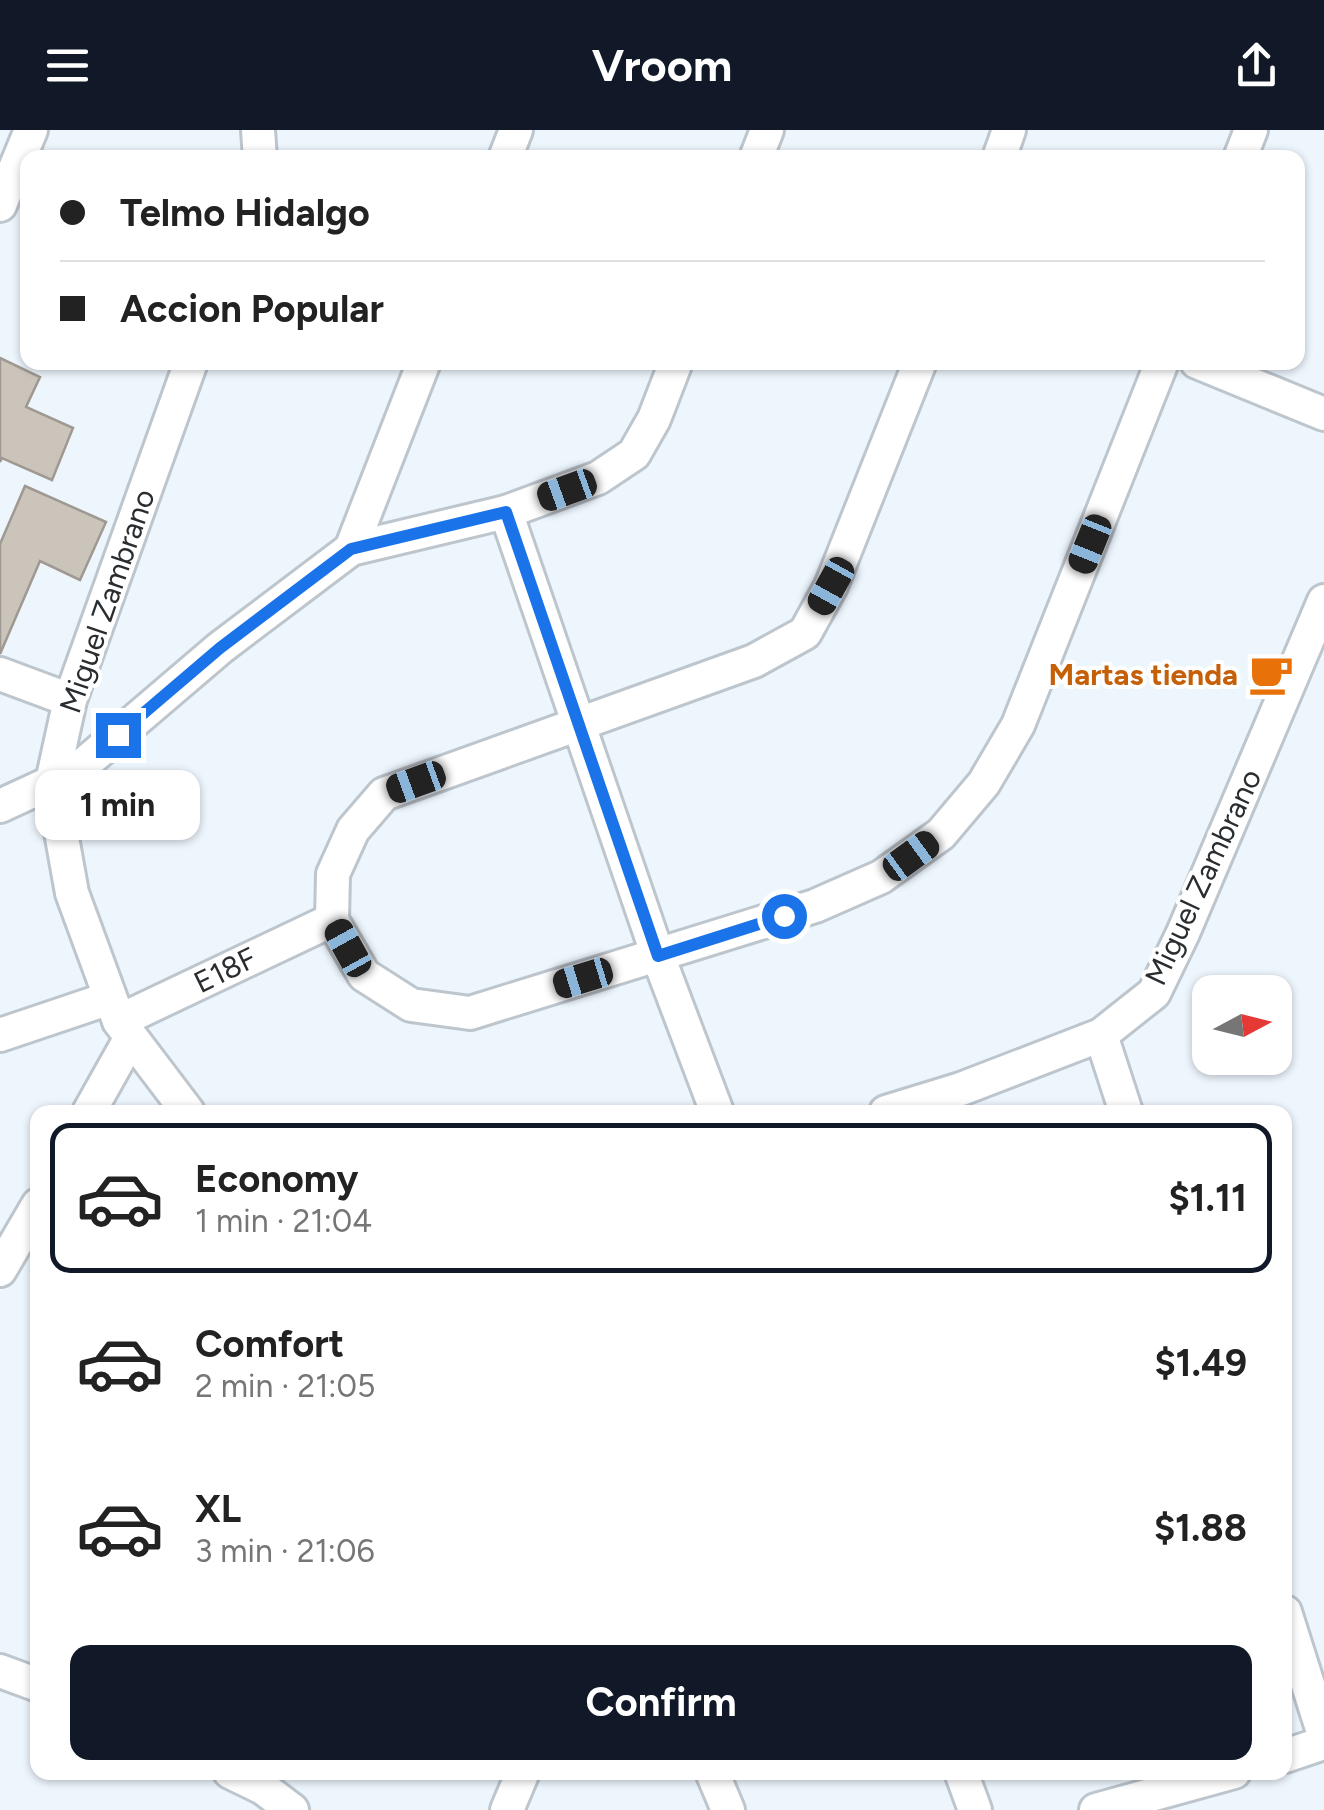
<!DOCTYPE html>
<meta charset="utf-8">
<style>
body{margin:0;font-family:Figtree,sans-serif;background:#f2f2f2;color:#222;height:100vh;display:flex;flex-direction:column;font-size:38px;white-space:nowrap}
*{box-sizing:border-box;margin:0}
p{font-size:32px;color:#767676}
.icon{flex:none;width:55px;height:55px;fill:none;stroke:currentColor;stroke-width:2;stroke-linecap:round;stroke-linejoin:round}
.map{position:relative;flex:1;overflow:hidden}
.side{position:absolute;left:30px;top:975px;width:1262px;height:675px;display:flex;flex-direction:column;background:#fff;border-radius:20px;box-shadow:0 2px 8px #0004}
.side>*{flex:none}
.guide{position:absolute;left:20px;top:20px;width:1285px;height:220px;border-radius:20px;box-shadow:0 2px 8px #0004;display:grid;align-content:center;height:220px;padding:0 40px;background:#fff}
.needle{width:65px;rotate:83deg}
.buttons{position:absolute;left:1192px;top:845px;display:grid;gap:20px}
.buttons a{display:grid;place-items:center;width:100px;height:100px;border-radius:20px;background:#fff;box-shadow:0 2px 8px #0004;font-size:50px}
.end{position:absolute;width:45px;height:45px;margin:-22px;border:12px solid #1a73e8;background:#fff;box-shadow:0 0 0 5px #fff}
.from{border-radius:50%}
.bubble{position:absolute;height:70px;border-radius:20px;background:#fff;box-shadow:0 2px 8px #0004;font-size:32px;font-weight:700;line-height:70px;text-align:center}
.car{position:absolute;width:30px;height:60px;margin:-30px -15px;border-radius:12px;box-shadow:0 0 8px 2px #0007;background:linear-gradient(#222 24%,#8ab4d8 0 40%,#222 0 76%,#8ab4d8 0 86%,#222 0)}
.guide b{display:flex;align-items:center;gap:35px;height:95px;font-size:38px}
.guide b+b{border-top:2px solid #e0e0e0}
.guide i{width:25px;height:25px;background:#222}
ul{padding:18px 0 0;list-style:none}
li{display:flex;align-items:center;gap:30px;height:150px;margin:0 20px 15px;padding:0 20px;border:5px solid transparent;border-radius:20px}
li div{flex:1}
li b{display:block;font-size:38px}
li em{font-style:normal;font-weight:700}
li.selected{border-color:#111827}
li>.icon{width:90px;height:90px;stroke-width:1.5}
.cta{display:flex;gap:20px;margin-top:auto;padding:20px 40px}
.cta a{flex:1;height:115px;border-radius:20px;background:#111827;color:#fff;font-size:40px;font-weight:700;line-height:115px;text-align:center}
header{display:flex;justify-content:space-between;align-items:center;height:130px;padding:0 40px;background:#111827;color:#fff;font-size:45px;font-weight:700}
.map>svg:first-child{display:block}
.building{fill:#cac4bb;stroke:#9f9991;stroke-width:2.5}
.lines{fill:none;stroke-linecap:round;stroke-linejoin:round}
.street-casing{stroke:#bdc5cd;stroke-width:38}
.street{stroke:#fff;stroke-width:32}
.route{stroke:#1a73e8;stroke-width:12}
.labels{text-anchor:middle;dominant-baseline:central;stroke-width:8;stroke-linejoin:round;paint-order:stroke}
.street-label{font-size:30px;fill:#2a2d30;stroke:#fff}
.food-label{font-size:30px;font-weight:bold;fill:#c56008;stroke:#fff;text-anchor:end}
</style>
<header><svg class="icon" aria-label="menu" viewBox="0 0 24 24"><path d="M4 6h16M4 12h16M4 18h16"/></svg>Vroom<svg class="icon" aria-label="share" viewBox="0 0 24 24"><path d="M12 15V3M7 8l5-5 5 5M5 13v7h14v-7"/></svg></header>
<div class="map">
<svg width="1324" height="1680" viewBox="0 0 1324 1680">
<rect width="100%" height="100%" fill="#edf5fd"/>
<g class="building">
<path d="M0,228L40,247L26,277L73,298L52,350L2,328L0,332Z"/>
<path d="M25,356L106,392L80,450L40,431L0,524V414Z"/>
</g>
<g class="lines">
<g class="street-casing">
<g id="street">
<path d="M258,0L260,28"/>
<path d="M505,28L516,0"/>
<path d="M756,28L767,0"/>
<path d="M999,28L1009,0"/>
<path d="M1240,28L1251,0"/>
<path d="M0,75L31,0"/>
<path d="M920,232L831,456L805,503L754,531L384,664L353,700L333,744L332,790L364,845L411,875L470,883L815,776L881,747L941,704L984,653L1018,595L1162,232"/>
<path d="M1197,232L1324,284"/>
<path d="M506,382L658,826L717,982"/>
<path d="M351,419L424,232"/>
<path d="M0,544L70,570"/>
<path d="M0,676L76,641L220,518L351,419L506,382L598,348L634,324L654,289L676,232"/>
<path d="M119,891L332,790"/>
<path d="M0,905L110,868"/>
<path d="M1101,905L1126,982"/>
<path d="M89,982L130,909"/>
<path d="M188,982L119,891L72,763L52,652L70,570L191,232"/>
<path d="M886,982L961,959L1101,905L1154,863L1183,803L1324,471"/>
<path d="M0,1140L38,1075"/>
<path d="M1285,1482L1324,1605"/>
<path d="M0,1541L38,1555"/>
<path d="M1285,1626L1324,1613"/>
<path d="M230,1642L263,1658L292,1680"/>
<path d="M712,1642L728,1680"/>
<path d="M961,1642L975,1680"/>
<path d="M507,1680L523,1642"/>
<path d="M1096,1680L1234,1642"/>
</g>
</g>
<use href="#street" class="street"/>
</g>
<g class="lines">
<path class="route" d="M118,605L220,518L351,419L506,382L658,826L784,786"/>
</g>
<defs>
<g id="cafe-bare" transform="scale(3.45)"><path d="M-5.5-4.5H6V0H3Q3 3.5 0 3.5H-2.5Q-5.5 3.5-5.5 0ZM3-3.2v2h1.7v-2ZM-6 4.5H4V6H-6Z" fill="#e8710a" stroke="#fff" stroke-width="2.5" paint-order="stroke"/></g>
</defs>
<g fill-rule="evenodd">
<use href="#cafe-bare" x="1271" y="544"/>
</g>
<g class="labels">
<g class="street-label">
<text transform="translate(107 471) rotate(-71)">Miguel Zambrano</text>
<text transform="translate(1203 747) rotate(-65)">Miguel Zambrano</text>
<text transform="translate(225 840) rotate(-26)">E18F</text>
</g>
<g class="food-label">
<text x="1238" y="544">Martas tienda</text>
</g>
</g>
</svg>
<div class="buttons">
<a><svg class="needle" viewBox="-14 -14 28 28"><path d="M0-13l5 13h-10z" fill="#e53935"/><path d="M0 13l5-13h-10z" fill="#767676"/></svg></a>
</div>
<i class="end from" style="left:784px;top:786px"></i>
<i class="end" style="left:118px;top:605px"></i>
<div class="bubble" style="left:35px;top:640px;width:165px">1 min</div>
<i class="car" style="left:567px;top:360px;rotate:250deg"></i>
<i class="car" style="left:1090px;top:414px;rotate:202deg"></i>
<i class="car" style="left:831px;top:456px;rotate:209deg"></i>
<i class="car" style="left:416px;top:652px;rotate:250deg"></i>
<i class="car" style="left:911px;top:726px;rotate:54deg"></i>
<i class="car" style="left:348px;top:818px;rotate:331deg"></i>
<i class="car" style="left:583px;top:848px;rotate:253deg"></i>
<div class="guide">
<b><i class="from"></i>Telmo Hidalgo</b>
<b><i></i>Accion Popular</b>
</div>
<section class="side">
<ul>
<li class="selected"><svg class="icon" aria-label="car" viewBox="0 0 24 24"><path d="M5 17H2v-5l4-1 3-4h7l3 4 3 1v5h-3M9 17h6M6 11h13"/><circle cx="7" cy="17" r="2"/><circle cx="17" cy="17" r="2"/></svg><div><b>Economy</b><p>1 min · 21:04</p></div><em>$1.11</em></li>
<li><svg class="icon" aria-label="car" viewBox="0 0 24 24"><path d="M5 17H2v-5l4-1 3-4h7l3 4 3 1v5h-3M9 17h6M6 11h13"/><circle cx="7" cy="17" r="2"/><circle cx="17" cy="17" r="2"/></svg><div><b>Comfort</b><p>2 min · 21:05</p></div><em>$1.49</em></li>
<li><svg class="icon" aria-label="car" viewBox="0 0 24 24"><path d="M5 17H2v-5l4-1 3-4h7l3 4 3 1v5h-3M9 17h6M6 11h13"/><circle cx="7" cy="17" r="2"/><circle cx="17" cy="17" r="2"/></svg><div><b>XL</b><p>3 min · 21:06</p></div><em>$1.88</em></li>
</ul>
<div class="cta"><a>Confirm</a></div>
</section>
</div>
